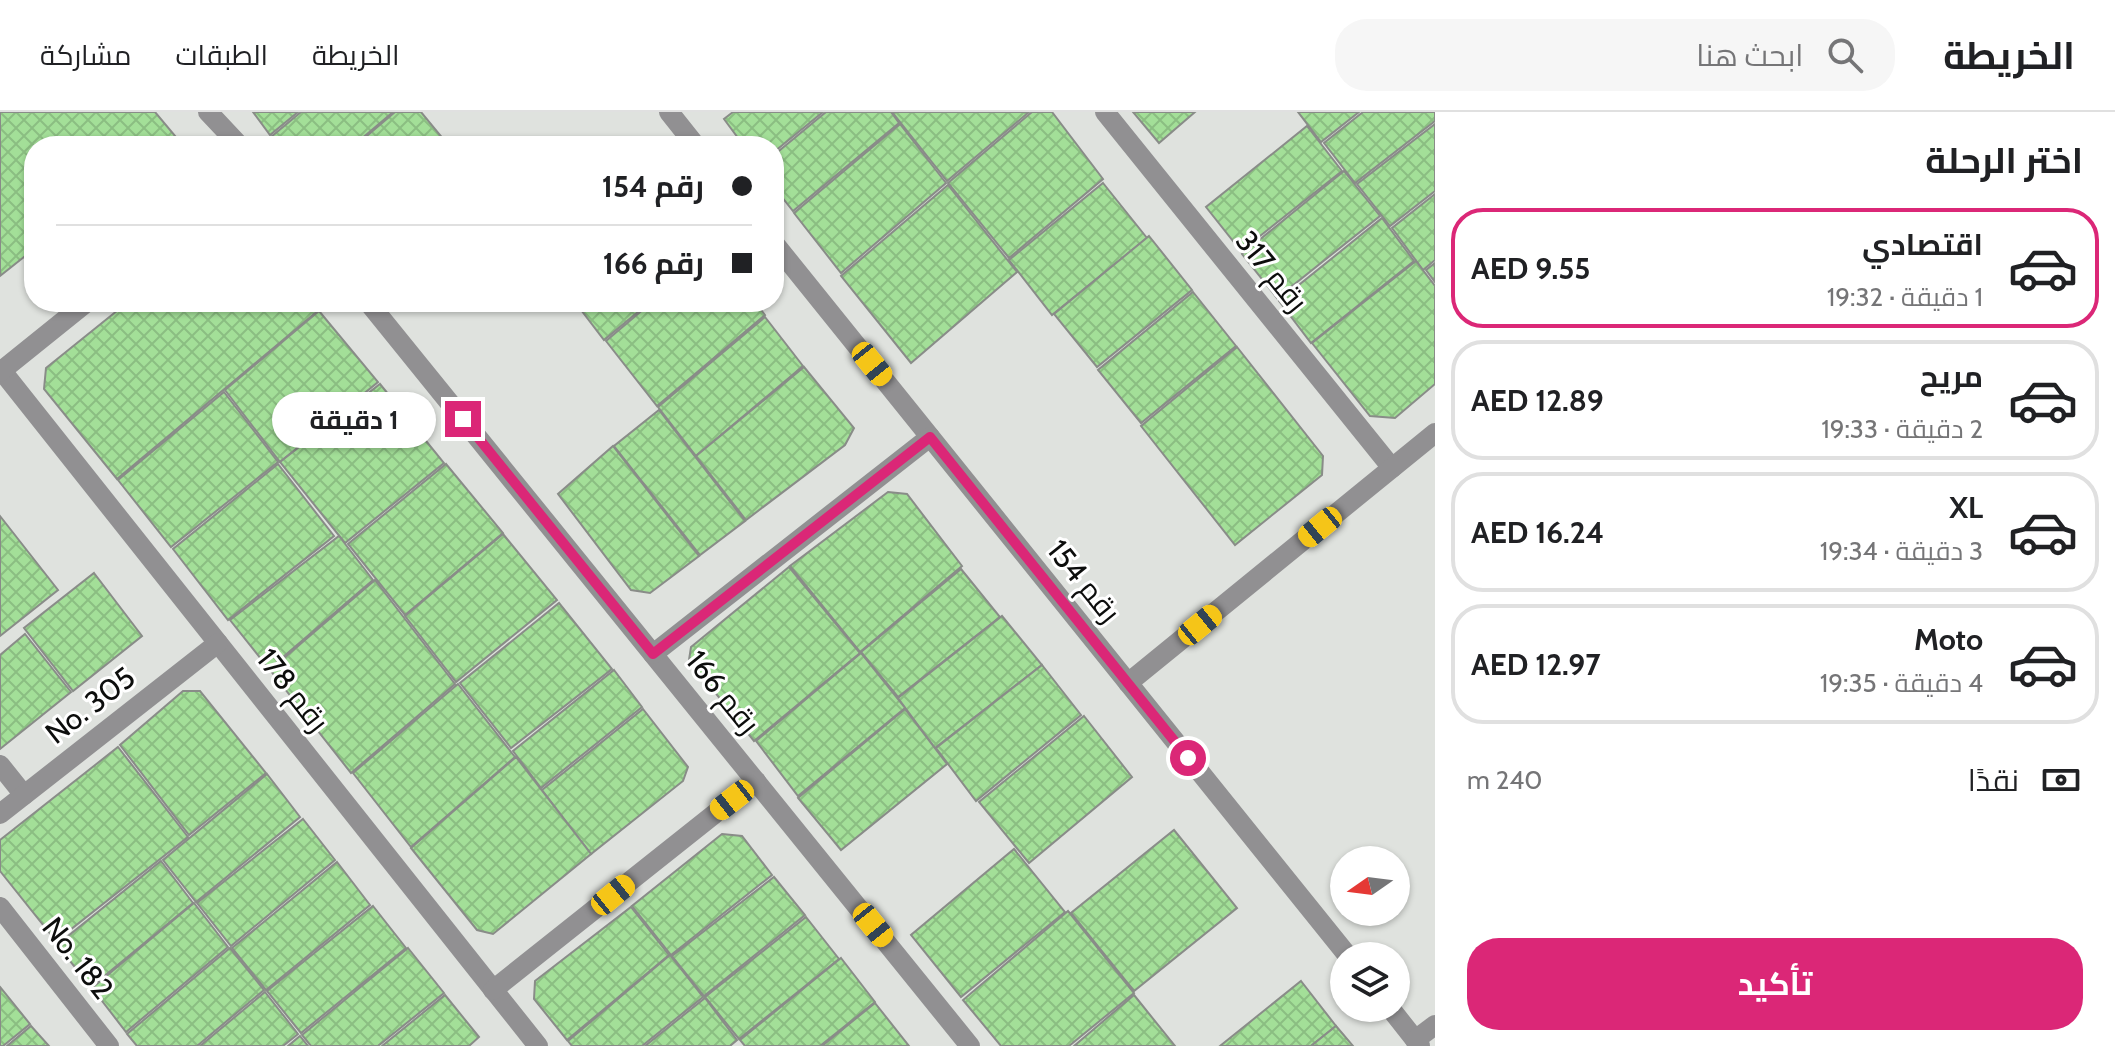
<!DOCTYPE html>
<html lang="ar">
<meta charset="utf-8">
<style>
body{margin:0;font-family:Cabin,Cairo,sans-serif;background:#f6f6f6;color:#202124;direction:rtl;height:100vh;display:flex;flex-direction:column;font-size:30px;white-space:nowrap}
*{box-sizing:border-box;margin:0}
p{font-size:26px;color:#757577}
.icon{flex:none;width:44px;height:44px;fill:none;stroke:currentColor;stroke-width:2;stroke-linecap:round;stroke-linejoin:round}
.map{position:relative;flex:1;overflow:hidden;direction:ltr}
.sheet{display:flex;flex-direction:column;background:#fff;width:680px}
.sheet>*{flex:none}
.hud{position:absolute;left:24px;top:24px;width:760px;height:176px;border-radius:32px;box-shadow:0 2px 6px #0004;direction:rtl;display:grid;align-content:center;height:176px;padding:0 32px;background:#fff}
.needle{width:52px;rotate:256deg}
.tools{position:absolute;left:1330px;top:734px;display:grid;gap:16px}
.tools a{display:grid;place-items:center;width:80px;height:80px;border-radius:50%;background:#fff;box-shadow:0 2px 6px #0004;font-size:40px}
.end{position:absolute;width:36px;height:36px;margin:-18px;border:10px solid #db2777;background:#fff;box-shadow:0 0 0 4px #fff}
.from{border-radius:50%}
.bubble{position:absolute;height:56px;border-radius:28px;background:#fff;box-shadow:0 2px 6px #0004;font-size:26px;font-weight:700;line-height:56px;text-align:center;direction:rtl}
.car{position:absolute;width:24px;height:48px;margin:-24px -12px;border-radius:10px;box-shadow:0 0 6px 2px #0007;background:linear-gradient(#f5c518 24%,#345 0 40%,#f5c518 0 76%,#345 0 86%,#f5c518 0)}
.hud b{display:flex;align-items:center;gap:28px;height:76px;font-size:30px}
.hud b+b{border-top:2px solid #e0e0e0}
.hud i{width:20px;height:20px;background:#202124}
ul{padding:0;list-style:none}
li{display:flex;align-items:center;gap:24px;height:120px;margin:0 16px 12px;padding:0 16px;border:4px solid #e0e0e0;border-radius:32px}
li div{flex:1}
li b{display:block;font-size:30px}
li em{font-style:normal;font-weight:700}
li.selected{border-color:#db2777}
li>.icon{width:72px;height:72px;stroke-width:1.5}
h2{padding:0 32px;font-size:36px;line-height:96px}
.pay{display:flex;align-items:center;gap:20px;height:88px;padding:0 32px;font-size:30px}
.pay p{margin-inline-start:auto}
.cta{display:flex;gap:16px;margin-top:auto;padding:16px 32px}
.cta a{flex:1;height:92px;border-radius:32px;background:#db2777;color:#fff;font-size:32px;font-weight:700;line-height:92px;text-align:center}
header{display:flex;align-items:center;gap:48px;box-sizing:border-box;height:112px;padding:0 40px;background:#fff;border-bottom:2px solid #e0e0e0}
header strong{font-size:38px}
nav{display:flex;gap:44px;margin-inline-start:auto;font-size:28px}
.search{width:560px;height:72px;background:#f6f6f6;display:flex;align-items:center;gap:20px;box-sizing:border-box;padding:0 28px;border-radius:32px;color:#757577;font-size:30px}
main{display:flex;flex:1;min-height:0}
.map>svg:first-child{display:block}
.building{fill:url(#building-cross-hatch);stroke:#898c88;stroke-width:2}
.lines{fill:none;stroke-linecap:round;stroke-linejoin:round}
.minor{stroke:#919092;stroke-width:20}
.route{stroke:#db2777;stroke-width:10}
.labels{text-anchor:middle;dominant-baseline:central;stroke-width:6;stroke-linejoin:round;paint-order:stroke}
.street-label{font-size:30px;fill:#0c0d0c;stroke:#fff}
</style>
<header>
<strong>الخريطة</strong>
<div class="search"><svg class="icon" aria-label="search" viewBox="0 0 24 24"><circle cx="10" cy="10" r="6"/><path d="M15 15l6 6"/></svg>ابحث هنا</div>
<nav><a>الخريطة</a><a>الطبقات</a><a>مشاركة</a></nav>
</header>
<main>
<section class="sheet">
<h2>اختر الرحلة</h2>
<ul>
<li class="selected"><svg class="icon" aria-label="car" viewBox="0 0 24 24"><path d="M5 17H2v-5l4-1 3-4h7l3 4 3 1v5h-3M9 17h6M6 11h13"/><circle cx="7" cy="17" r="2"/><circle cx="17" cy="17" r="2"/></svg><div><b>اقتصادي</b><p>1 دقيقة · 19:32</p></div><em>AED 9.55</em></li>
<li><svg class="icon" aria-label="car" viewBox="0 0 24 24"><path d="M5 17H2v-5l4-1 3-4h7l3 4 3 1v5h-3M9 17h6M6 11h13"/><circle cx="7" cy="17" r="2"/><circle cx="17" cy="17" r="2"/></svg><div><b>مريح</b><p>2 دقيقة · 19:33</p></div><em>AED 12.89</em></li>
<li><svg class="icon" aria-label="car" viewBox="0 0 24 24"><path d="M5 17H2v-5l4-1 3-4h7l3 4 3 1v5h-3M9 17h6M6 11h13"/><circle cx="7" cy="17" r="2"/><circle cx="17" cy="17" r="2"/></svg><div><b>XL</b><p>3 دقيقة · 19:34</p></div><em>AED 16.24</em></li>
<li><svg class="icon" aria-label="car" viewBox="0 0 24 24"><path d="M5 17H2v-5l4-1 3-4h7l3 4 3 1v5h-3M9 17h6M6 11h13"/><circle cx="7" cy="17" r="2"/><circle cx="17" cy="17" r="2"/></svg><div><b>Moto</b><p>4 دقيقة · 19:35</p></div><em>AED 12.97</em></li>
</ul>
<div class="pay"><svg class="icon" aria-label="cash" viewBox="0 0 24 24"><path d="M3 7h18v10H3z"/><circle cx="12" cy="12" r="2"/></svg>نقدًا<p>240 m</p></div>
<div class="cta"><a>تأكيد</a></div>
</section>
<div class="map">
<svg width="1435" height="934" viewBox="0 0 1435 934">
<defs>
<pattern id="building-cross-hatch" width="8" height="8" patternUnits="userSpaceOnUse" patternTransform="scale(2)"><rect width="8" height="8" fill="#a3df98"/><path d="M0 0l8 8M0 8l8-8" fill="none" stroke="#8bbe82"/></pattern>
</defs>
<rect width="100%" height="100%" fill="#dfe2de"/>
<g class="building">
<path d="M0,0H155L176,25L164,34H34V137L0,164Z"/>
<path d="M253,0H298L270,23Z"/>
<path d="M301,0H393L353,34H278L271,25Z"/>
<path d="M395,0H421L449,34H355Z"/>
<path d="M733,0H823L774,40V34H744L724,7Z"/>
<path d="M826,0H891L899,11L793,99L774,75V43Z"/>
<path d="M892,0H1029L947,69Z"/>
<path d="M1032,0H1052L1103,67L1009,146L948,71Z"/>
<path d="M1133,0H1195L1159,31Z"/>
<path d="M1298,0H1359L1321,30Z"/>
<path d="M1363,0H1435V9L1355,71L1324,31Z"/>
<path d="M900,12L946,71L841,161L794,101Z"/>
<path d="M1435,12V79L1390,114L1357,72Z"/>
<path d="M1307,14L1342,59L1241,139L1206,95Z"/>
<path d="M1344,59L1380,104L1277,186L1242,142Z"/>
<path d="M1103,71L1147,126L1052,203L1009,148Z"/>
<path d="M948,73L1017,160L911,251L841,164Z"/>
<path d="M1435,82V148L1423,158L1392,116Z"/>
<path d="M1382,106L1414,149L1311,231L1279,189Z"/>
<path d="M1149,124L1192,178L1097,255L1054,202Z"/>
<path d="M1416,149L1435,174V272L1395,306L1370,304L1312,231Z"/>
<path d="M1435,151V170L1426,158Z"/>
<path d="M1193,180L1236,234L1141,311L1098,258Z"/>
<path d="M128,190H314L320,197L117,367L44,277L46,256Z"/>
<path d="M575,190H650L604,228Z"/>
<path d="M652,190H755L765,203L657,294L606,229Z"/>
<path d="M319,199L378,270L280,350L225,278Z"/>
<path d="M765,205L803,254L696,344L658,295Z"/>
<path d="M1237,235L1323,344L1322,363L1235,433L1141,314Z"/>
<path d="M804,255L854,316L845,333L746,408L696,344Z"/>
<path d="M380,272L444,351L345,431L280,350Z"/>
<path d="M224,280L278,350L171,435L118,368Z"/>
<path d="M659,298L745,409L700,443L614,334Z"/>
<path d="M613,334L699,444L650,481L631,478L558,382Z"/>
<path d="M278,352L334,424L228,508L173,437Z"/>
<path d="M446,352L503,421L405,503L348,432Z"/>
<path d="M888,380L907,382L962,454L860,540L790,454Z"/>
<path d="M0,404L58,478L0,524Z"/>
<path d="M503,422L557,488L456,570L405,504Z"/>
<path d="M339,424L373,468L269,557L230,508Z"/>
<path d="M789,455L860,541L754,629L689,548L691,535Z"/>
<path d="M961,457L1000,505L898,585L861,540Z"/>
<path d="M94,461L142,524L73,579L24,516Z"/>
<path d="M375,468L455,572L351,661L270,558Z"/>
<path d="M559,491L612,557L511,636L460,571Z"/>
<path d="M1002,504L1042,553L935,636L898,586Z"/>
<path d="M25,522L71,580L0,637V543Z"/>
<path d="M861,541L905,596L798,684L756,629Z"/>
<path d="M1042,553L1081,603L976,689L936,636Z"/>
<path d="M614,558L642,595L541,676L513,639Z"/>
<path d="M458,572L515,645L411,735L353,661Z"/>
<path d="M183,579H200L266,661L189,723L120,633Z"/>
<path d="M643,597L688,655L683,669L591,742L542,678Z"/>
<path d="M905,597L947,652L841,738L798,686Z"/>
<path d="M1084,604L1132,665L1029,751L979,690Z"/>
<path d="M118,635L188,725L56,829L0,759V728Z"/>
<path d="M516,645L591,742L493,822L477,818L411,736Z"/>
<path d="M267,662L300,705L196,790L163,748Z"/>
<path d="M303,707L335,748L231,834L197,791Z"/>
<path d="M1174,718L1237,796L1134,879L1071,801Z"/>
<path d="M722,722L742,724L772,763L671,843L632,794Z"/>
<path d="M1014,737L1065,800L961,885L911,823Z"/>
<path d="M161,749L193,791L91,875L57,833Z"/>
<path d="M337,750L370,793L266,878L232,836Z"/>
<path d="M774,765L805,803L704,884L672,844Z"/>
<path d="M194,791L228,835L126,920L92,876Z"/>
<path d="M373,794L406,836L301,921L267,879Z"/>
<path d="M631,795L669,843L567,928L534,887L535,869Z"/>
<path d="M1068,799L1134,881L1069,934H1001L963,888Z"/>
<path d="M806,805L839,847L739,927L705,885Z"/>
<path d="M230,836L264,878L197,934H137L127,922Z"/>
<path d="M408,836L444,881L378,934H311L302,923Z"/>
<path d="M670,843L703,885L642,934H572L568,929Z"/>
<path d="M841,846L875,890L820,934H745L740,928Z"/>
<path d="M1301,869L1336,914L1311,934H1220Z"/>
<path d="M0,875L30,912L3,934H0Z"/>
<path d="M265,880L298,922L283,934H200Z"/>
<path d="M445,883L479,925L469,934H382Z"/>
<path d="M1134,883L1175,934H1074Z"/>
<path d="M705,886L737,928L730,934H645Z"/>
<path d="M875,891L909,934H822Z"/>
<path d="M31,914L49,934H7Z"/>
<path d="M1336,914L1353,934H1311Z"/>
<path d="M300,924L308,934H288Z"/>
</g>
<g class="lines">
<g class="minor">
<path d="M208,0L240,34"/>
<path d="M669,0L696,34"/>
<path d="M1105,0L1392,356"/>
<path d="M774,131L1348,844"/>
<path d="M368,190L970,934"/>
<path d="M2,259L538,934"/>
<path d="M0,260L87,190"/>
<path d="M653,542L930,325"/>
<path d="M1128,571L1435,321"/>
<path d="M0,653L24,683"/>
<path d="M0,702L218,531"/>
<path d="M0,795L109,934"/>
<path d="M493,878L756,669"/>
<path d="M1390,896L1420,934"/>
<path d="M1415,928L1435,913"/>
</g>
</g>
<g class="lines">
<path class="route" d="M463,307L653,542L930,325L1188,646"/>
</g>
<g class="labels">
<g class="street-label">
<text transform="translate(1272 159) rotate(51)">رقم 317</text>
<text transform="translate(1084 469) rotate(51)">رقم 154</text>
<text transform="translate(293 578) rotate(52)">رقم 178</text>
<text transform="translate(723 580) rotate(51)">رقم 166</text>
<text transform="translate(90 593) rotate(-38)">No. 305</text>
<text transform="translate(78 846) rotate(52)">No. 182</text>
</g>
</g>
</svg>
<div class="tools">
<a><svg class="needle" viewBox="-14 -14 28 28"><path d="M0-13l5 13h-10z" fill="#e53935"/><path d="M0 13l5-13h-10z" fill="#757577"/></svg></a>
<a><svg class="icon" aria-label="layers" viewBox="0 0 24 24"><path d="M12 4l9 5-9 5-9-5zM3 14l9 5 9-5"/></svg></a>
</div>
<i class="end from" style="left:1188px;top:646px"></i>
<i class="end" style="left:463px;top:307px"></i>
<div class="bubble" style="left:272px;top:280px;width:164px">1 دقيقة</div>
<i class="car" style="left:872px;top:252px;rotate:141deg"></i>
<i class="car" style="left:1320px;top:415px;rotate:231deg"></i>
<i class="car" style="left:1200px;top:513px;rotate:51deg"></i>
<i class="car" style="left:732px;top:688px;rotate:232deg"></i>
<i class="car" style="left:613px;top:783px;rotate:51deg"></i>
<i class="car" style="left:873px;top:813px;rotate:141deg"></i>
<div class="hud">
<b><i class="from"></i>رقم 154</b>
<b><i></i>رقم 166</b>
</div>
</div>
</main>
